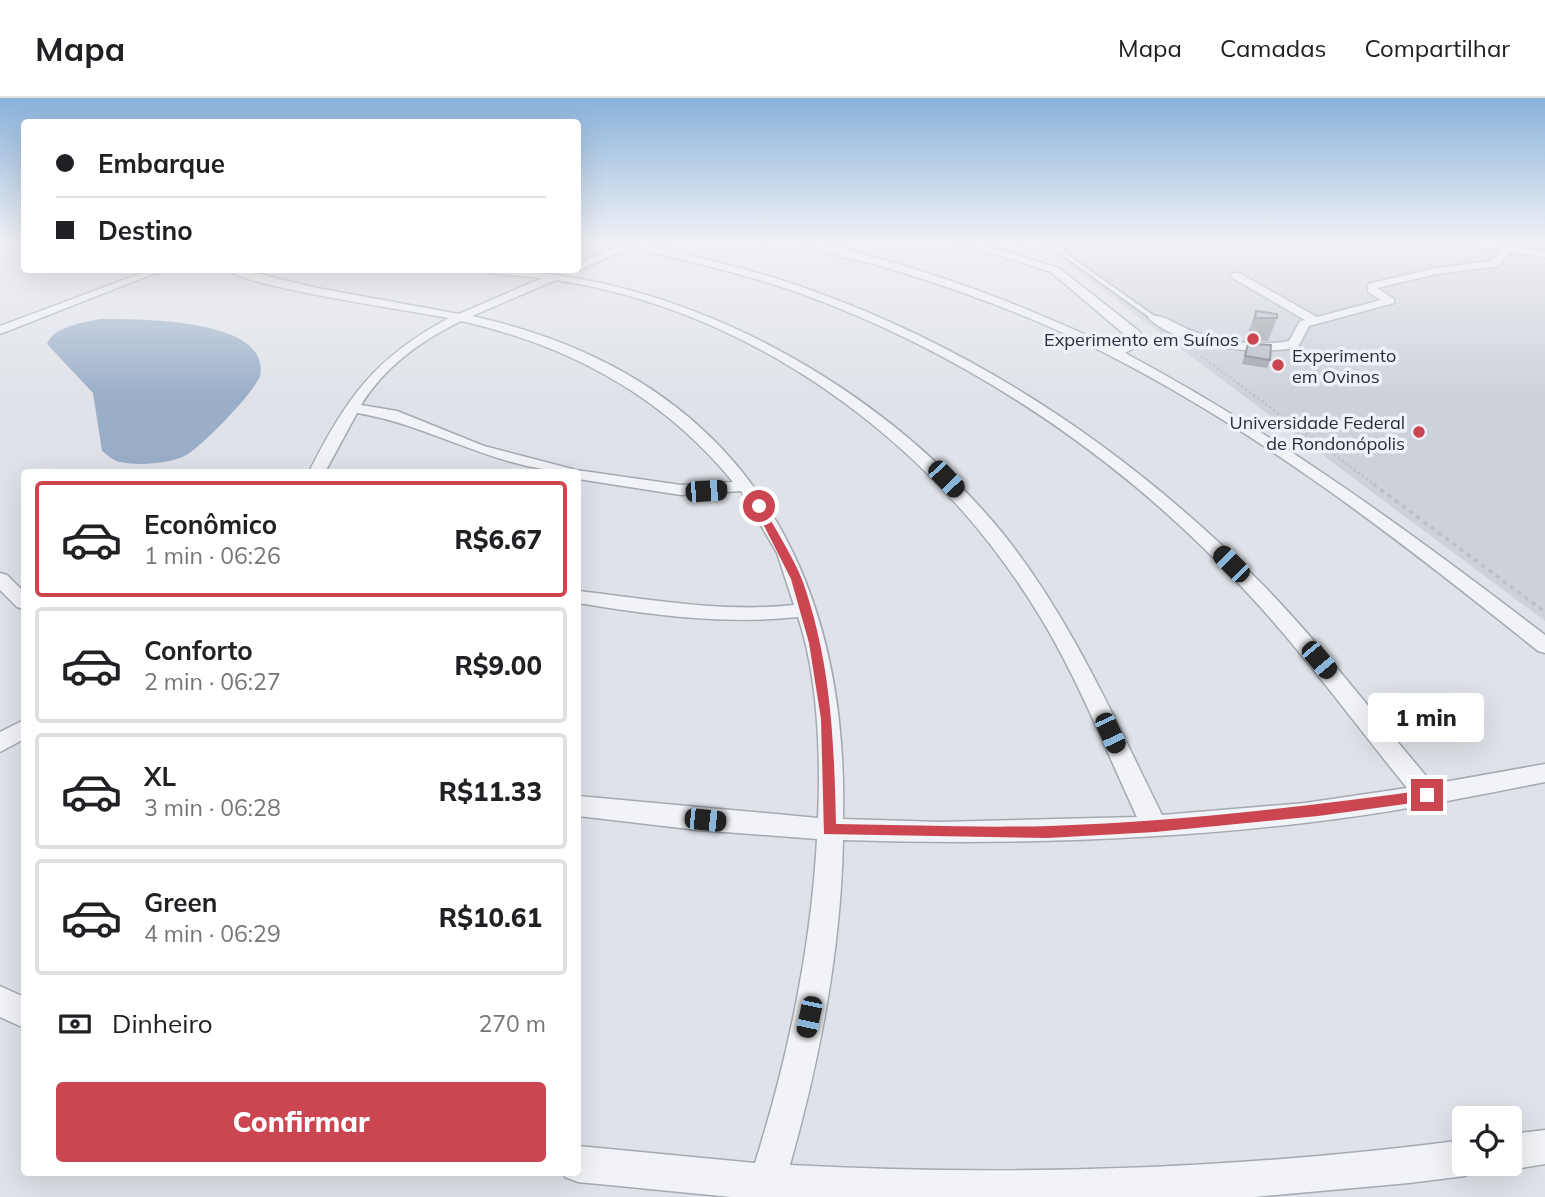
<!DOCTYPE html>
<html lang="pt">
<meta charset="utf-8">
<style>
body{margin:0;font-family:Mulish,sans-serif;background:#f2f2f2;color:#202124;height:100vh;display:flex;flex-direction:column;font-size:26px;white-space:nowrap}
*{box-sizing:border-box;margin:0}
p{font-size:23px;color:#757577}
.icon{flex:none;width:38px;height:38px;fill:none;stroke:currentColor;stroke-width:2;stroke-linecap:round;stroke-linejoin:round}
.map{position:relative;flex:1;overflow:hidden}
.panel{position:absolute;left:21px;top:371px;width:560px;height:707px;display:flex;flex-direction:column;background:#fff;border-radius:7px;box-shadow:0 7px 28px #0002}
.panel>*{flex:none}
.top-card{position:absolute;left:21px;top:21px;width:560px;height:154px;border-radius:7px;box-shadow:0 7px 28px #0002;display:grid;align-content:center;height:154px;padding:0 35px;background:#fff}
.controls{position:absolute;left:1452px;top:1008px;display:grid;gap:14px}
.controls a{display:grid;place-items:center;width:70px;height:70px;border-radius:7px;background:#fff;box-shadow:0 7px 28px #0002;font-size:35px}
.end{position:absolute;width:32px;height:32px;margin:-16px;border:9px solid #cc4652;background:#fff;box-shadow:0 0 0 4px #fff}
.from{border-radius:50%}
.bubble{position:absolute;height:49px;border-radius:7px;background:#fff;box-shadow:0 7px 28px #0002;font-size:23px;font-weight:800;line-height:49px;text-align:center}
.car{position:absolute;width:21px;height:42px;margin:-21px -10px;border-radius:9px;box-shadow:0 0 5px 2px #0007;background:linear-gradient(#222 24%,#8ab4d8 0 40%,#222 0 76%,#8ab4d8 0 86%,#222 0)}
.top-card b{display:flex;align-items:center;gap:24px;height:66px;font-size:26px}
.top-card b+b{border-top:2px solid #e0e0e0}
.top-card i{width:18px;height:18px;background:#202124}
ul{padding:12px 0 0;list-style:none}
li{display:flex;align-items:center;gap:21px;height:116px;margin:0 14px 10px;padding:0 21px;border:4px solid #e0e0e0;border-radius:7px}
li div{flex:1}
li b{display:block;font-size:26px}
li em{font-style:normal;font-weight:800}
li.active{border-color:#cc4652}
li>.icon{width:63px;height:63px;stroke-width:1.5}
.pay{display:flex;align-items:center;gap:18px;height:77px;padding:0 35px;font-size:26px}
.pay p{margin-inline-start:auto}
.primary-button{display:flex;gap:14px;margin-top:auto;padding:14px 35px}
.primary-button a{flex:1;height:80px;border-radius:7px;background:#cc4652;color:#fff;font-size:28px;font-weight:800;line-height:80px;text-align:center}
header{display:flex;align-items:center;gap:42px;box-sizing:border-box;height:98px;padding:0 35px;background:#fff;border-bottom:2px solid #e0e0e0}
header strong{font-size:33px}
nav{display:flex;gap:38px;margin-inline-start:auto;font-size:24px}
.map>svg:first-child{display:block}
.built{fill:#cdd1da}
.water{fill:#9aaec8}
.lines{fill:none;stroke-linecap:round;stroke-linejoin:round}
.lane-casing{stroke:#a4a9b2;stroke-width:4}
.street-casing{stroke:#a4a9b2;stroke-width:3}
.path-far1{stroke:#bdc0c6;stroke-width:2.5;stroke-dasharray:2.5 2.5;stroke-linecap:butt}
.path{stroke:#bdc0c6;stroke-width:3.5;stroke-dasharray:4.5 4.5;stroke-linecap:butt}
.lane{fill:#f2f3f6;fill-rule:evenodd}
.street{fill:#f2f3f6;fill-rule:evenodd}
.wall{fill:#9da1a9}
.building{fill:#b6bbc5;stroke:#7f838a;stroke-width:2}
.route{fill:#cc4652}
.poi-dot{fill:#cc4652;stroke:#eef1f6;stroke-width:2.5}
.labels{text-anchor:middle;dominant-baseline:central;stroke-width:7;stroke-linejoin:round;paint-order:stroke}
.far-poi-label{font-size:18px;fill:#282f3f;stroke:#eef1f6;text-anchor:end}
</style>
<header>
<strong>Mapa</strong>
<nav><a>Mapa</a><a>Camadas</a><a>Compartilhar</a></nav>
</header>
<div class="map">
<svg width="1545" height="1099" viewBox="0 0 1545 1099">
<rect width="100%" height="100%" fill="#dfe2e8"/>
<path class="built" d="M1039,145H1545V523Z"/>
<path class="water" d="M100,221C136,221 238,221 257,257C260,262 262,272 260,278C254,295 204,346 188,356C172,366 138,368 120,364C114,363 107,357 102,353L93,295L47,246C54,228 83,225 100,221Z"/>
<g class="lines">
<g class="lane-casing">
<path id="lane" d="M1046,145H1051L1157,220L1152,221Z"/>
</g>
<g class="street-casing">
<g id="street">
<path d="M640,145C698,160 757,172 813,193C986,255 1136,359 1265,489C1325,551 1377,621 1433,686L1545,666V684C1465,700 1385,716 1304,725C1151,743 997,747 843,742C841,852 820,961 790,1067C1015,1079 1242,1071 1465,1042V1066H1480L1477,1072L1465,1078L1409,1085L1254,1099H731L578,1084L565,1079L564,1074H578V1048L755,1065C788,960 811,851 817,741L698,732L578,718V698L818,720C821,657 818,579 798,519C724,527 651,517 578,505V493C650,501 721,515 794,507L777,455L741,393L681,397L578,381V374C499,374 432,327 357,315L325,374H309C346,301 374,260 449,220C413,213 246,189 228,172H243L317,190L459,216L542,180L489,175L484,172C679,172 884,288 1004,437C1071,521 1115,622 1162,717L1305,705L1407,690C1356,627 1308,561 1253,501C1130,366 976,260 805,197C750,177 693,165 637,150ZM556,182C750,212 924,338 1029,501C1073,568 1103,646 1137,719L941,724L843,721C849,462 732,275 472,218ZM461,223C568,247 663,298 733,384L681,387L576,372L484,348L397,313L361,307C385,268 421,243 461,223Z"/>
<path d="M805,145C832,145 858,155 884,162C963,184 1040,215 1114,250L1131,242L1051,174L960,145H976L1059,170L1140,234L1141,246L1125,255C1275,335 1411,434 1545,537V555L1538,553C1392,436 1243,320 1074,240C1015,212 953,190 891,171C867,163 824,158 805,145Z"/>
<path d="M1454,145H1482L1545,153V159L1511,155L1499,168L1436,176L1377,190L1394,201V205L1309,228L1298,249C1257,258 1181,250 1148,220C1158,213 1176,226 1187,231C1220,244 1255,249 1289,243L1300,223L1305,222L1231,179V175H1239L1317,219L1381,202L1368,194V186L1436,170L1492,163L1501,153Z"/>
<path d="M623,146L626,151L582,171L576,172L578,165Z"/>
<path d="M150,172H163L0,236V228Z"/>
<path d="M0,475L7,477L24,494V511L17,509L0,492Z"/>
<path d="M24,622V641L0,654V634Z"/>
<path d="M0,888L24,899V930L0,919Z"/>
<path d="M1545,1032V1066L1510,1072L1498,1066H1510V1036Z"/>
</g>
</g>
<path class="path-far1" d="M1201,258L1375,387"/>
<path class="path" d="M1373,386L1545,514"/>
<use href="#lane" class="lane"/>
<use href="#street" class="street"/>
</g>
<g class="wall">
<path d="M1256,213L1277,220L1268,243L1247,242L1248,235Z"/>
<path d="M1248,246L1270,262L1267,270L1242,266Z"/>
</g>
<g class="building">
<path d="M1256,213L1277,216V220H1255Z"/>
<path d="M1248,246L1271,247L1270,262L1245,258Z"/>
</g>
<linearGradient id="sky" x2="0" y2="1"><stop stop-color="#89b2db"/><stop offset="0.48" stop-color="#f1f2f5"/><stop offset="1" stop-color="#f1f2f5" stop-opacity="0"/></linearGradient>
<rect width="1545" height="299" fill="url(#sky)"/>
<path class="route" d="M759,405L763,408C776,433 793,458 803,484C831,565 834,641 836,726C907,727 979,730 1050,728C1176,724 1302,709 1427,692L1434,697L1427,703L1318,718L1155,734L1048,740L824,736L821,621L809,545L791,481L754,408Z"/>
<g class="poi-dot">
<circle cx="1253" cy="241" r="7"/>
<circle cx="1278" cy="267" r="7"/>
<circle cx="1419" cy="334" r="7"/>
</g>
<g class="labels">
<g class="far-poi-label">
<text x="1239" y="241">Experimento em Suínos</text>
<text x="1292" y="257" text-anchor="start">Experimento<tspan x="1292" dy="21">em Ovinos</tspan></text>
<text x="1405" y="324">Universidade Federal<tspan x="1405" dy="21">de Rondonópolis</tspan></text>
</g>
</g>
</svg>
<div class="controls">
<a><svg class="icon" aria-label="locate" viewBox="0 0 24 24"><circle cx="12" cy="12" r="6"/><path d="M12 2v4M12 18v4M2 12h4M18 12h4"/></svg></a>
</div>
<i class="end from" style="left:759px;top:408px"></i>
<i class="end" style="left:1427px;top:697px"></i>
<div class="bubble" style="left:1368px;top:595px;width:116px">1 min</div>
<i class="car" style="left:946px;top:381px;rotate:136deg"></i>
<i class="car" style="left:706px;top:393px;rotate:86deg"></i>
<i class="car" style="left:1231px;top:466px;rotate:315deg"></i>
<i class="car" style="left:1319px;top:562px;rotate:140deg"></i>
<i class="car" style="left:1110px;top:635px;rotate:155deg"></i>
<i class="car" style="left:705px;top:722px;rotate:96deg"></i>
<i class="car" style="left:809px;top:919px;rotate:192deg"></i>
<div class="top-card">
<b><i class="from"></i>Embarque</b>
<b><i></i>Destino</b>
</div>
<section class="panel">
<ul>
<li class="active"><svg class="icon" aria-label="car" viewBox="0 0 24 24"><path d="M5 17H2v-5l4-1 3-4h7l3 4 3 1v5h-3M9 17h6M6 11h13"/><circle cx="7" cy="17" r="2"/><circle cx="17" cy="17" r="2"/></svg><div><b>Econômico</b><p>1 min · 06:26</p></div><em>R$6.67</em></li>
<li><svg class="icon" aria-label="car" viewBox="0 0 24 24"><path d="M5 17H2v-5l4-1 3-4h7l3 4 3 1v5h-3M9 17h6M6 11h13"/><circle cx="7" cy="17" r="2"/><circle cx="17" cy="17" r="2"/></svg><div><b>Conforto</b><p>2 min · 06:27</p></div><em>R$9.00</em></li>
<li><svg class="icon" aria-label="car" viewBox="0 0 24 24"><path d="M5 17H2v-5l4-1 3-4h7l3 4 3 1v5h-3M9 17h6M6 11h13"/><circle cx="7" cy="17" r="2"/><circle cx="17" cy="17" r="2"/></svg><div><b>XL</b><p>3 min · 06:28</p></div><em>R$11.33</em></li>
<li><svg class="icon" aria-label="car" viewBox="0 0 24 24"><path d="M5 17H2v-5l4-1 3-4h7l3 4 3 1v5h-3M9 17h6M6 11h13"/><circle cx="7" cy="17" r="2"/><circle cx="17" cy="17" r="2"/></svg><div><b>Green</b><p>4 min · 06:29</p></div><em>R$10.61</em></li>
</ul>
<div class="pay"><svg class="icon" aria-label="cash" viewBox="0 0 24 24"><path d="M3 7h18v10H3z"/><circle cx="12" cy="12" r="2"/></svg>Dinheiro<p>270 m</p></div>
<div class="primary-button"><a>Confirmar</a></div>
</section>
</div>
